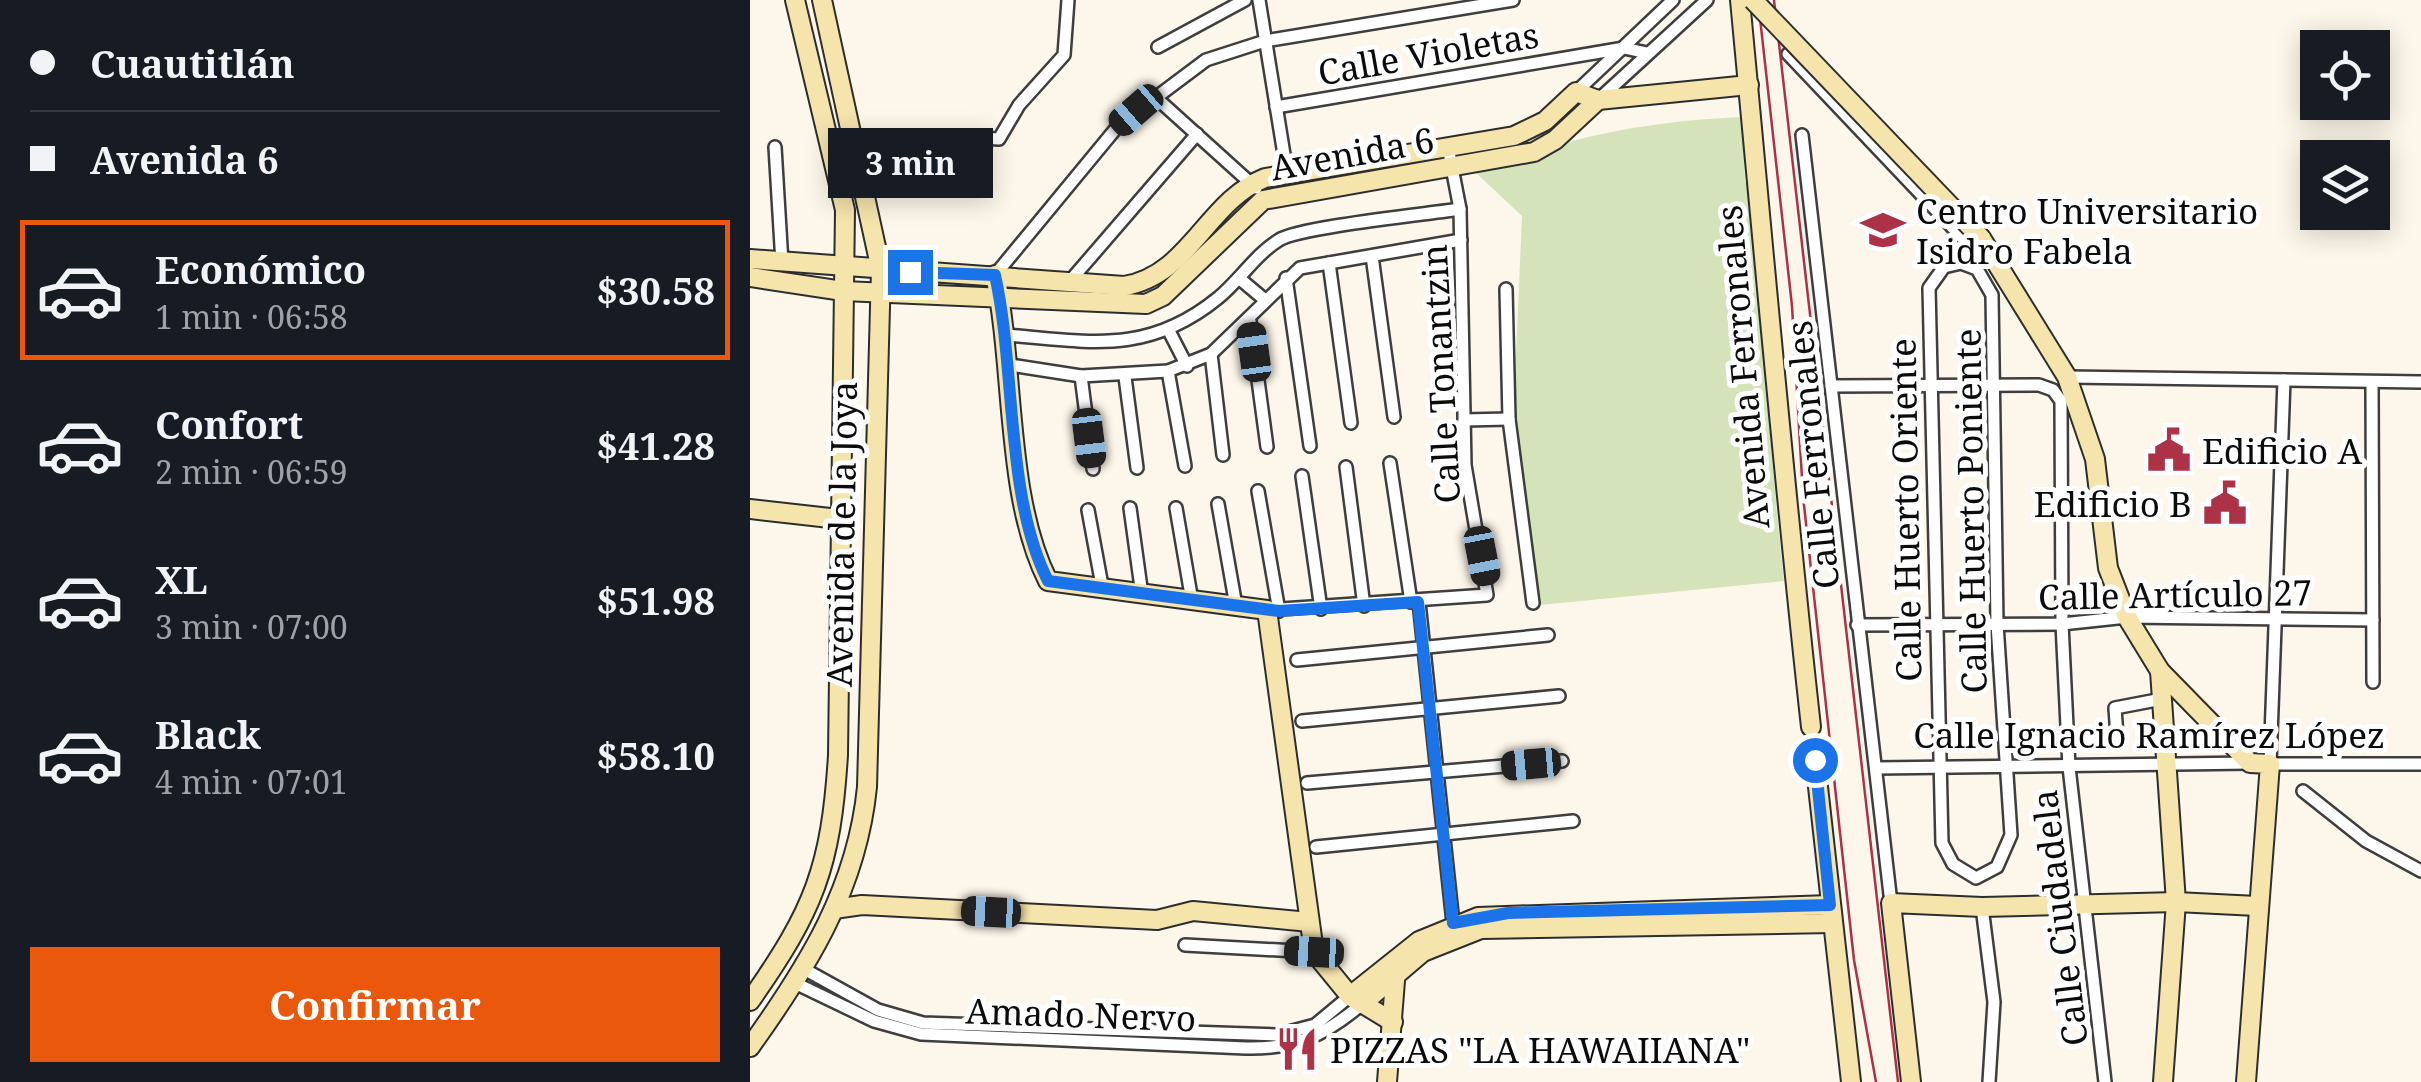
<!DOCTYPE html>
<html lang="es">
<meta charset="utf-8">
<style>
body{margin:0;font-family:"Noto Serif",serif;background:#20242c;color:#f1f3f6;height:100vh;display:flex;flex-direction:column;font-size:38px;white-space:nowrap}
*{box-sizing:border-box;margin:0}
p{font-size:32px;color:#9ea1a6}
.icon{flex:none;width:55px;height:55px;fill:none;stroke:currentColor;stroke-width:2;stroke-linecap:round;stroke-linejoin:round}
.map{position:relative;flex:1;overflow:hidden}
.sheet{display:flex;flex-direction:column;background:#171b24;width:750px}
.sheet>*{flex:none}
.banner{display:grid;align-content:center;height:220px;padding:0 30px;background:#171b24}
.tools{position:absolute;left:1550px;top:30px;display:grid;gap:20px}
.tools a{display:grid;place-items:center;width:90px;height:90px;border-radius:0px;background:#171b24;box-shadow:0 5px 25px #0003;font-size:50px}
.end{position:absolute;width:45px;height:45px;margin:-22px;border:12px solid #1a73e8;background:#fff;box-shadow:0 0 0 5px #fff}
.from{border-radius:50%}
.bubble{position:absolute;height:70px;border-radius:0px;background:#171b24;box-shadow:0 5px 25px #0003;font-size:32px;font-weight:700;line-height:70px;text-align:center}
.car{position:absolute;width:30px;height:60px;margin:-30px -15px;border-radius:12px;box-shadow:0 0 8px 2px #0007;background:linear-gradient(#222 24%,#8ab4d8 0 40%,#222 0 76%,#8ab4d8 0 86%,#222 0)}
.banner b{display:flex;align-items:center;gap:35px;height:95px;font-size:38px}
.banner b+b{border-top:2px solid #363941}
.banner i{width:25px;height:25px;background:#f1f3f6}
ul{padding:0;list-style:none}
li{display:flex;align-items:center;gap:30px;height:140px;margin:0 20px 15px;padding:0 10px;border:5px solid transparent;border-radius:0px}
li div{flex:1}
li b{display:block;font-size:38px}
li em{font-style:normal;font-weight:700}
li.active{border-color:#ea580c}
li>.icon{width:90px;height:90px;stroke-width:1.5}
.cta{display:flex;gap:20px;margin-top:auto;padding:20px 30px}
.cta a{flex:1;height:115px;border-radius:0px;background:#ea580c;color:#fff;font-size:40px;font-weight:700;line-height:115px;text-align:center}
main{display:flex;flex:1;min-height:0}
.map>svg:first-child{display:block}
.green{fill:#d4e3b9}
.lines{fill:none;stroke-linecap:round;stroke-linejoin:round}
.secondary-tunnel{stroke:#d9d4c9;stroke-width:18;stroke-dasharray:18 9;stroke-linecap:butt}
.street-casing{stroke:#3e3e3e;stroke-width:16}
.secondary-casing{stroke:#2d2d2d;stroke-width:22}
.street{stroke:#fff;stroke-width:11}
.secondary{stroke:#f6e4ad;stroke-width:18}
.rail{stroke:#ac3248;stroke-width:2.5}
.secondary-bridge-casing{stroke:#2d2d2d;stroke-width:22;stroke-linecap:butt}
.secondary-bridge{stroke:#f6e4ad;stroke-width:18}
.route{stroke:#1a73e8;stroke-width:12}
.labels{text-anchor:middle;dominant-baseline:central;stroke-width:10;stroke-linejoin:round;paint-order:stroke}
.street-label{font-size:35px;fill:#0b0b0b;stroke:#fff}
.poi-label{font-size:35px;fill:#0b0b0b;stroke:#fff;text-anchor:start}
</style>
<main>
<section class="sheet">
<div class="banner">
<b><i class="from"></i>Cuautitlán</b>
<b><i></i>Avenida 6</b>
</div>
<ul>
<li class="active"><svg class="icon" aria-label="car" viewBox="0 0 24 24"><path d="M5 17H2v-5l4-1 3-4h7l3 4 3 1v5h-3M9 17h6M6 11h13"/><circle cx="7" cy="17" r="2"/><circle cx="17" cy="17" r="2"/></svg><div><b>Económico</b><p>1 min · 06:58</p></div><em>$30.58</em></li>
<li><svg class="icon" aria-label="car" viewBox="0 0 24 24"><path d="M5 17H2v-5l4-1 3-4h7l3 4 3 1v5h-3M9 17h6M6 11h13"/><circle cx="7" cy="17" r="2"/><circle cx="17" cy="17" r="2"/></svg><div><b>Confort</b><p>2 min · 06:59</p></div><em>$41.28</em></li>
<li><svg class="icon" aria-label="car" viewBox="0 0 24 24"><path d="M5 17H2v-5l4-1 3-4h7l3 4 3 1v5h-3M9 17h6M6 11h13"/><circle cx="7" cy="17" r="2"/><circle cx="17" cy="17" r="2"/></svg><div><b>XL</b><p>3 min · 07:00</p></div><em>$51.98</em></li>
<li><svg class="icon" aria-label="car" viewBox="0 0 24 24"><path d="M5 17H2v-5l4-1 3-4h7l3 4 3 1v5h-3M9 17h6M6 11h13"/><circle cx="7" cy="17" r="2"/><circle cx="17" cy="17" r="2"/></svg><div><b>Black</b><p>4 min · 07:01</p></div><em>$58.10</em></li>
</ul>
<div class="cta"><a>Confirmar</a></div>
</section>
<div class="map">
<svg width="1671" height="1082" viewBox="0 0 1671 1082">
<rect width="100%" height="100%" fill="#fdf7eb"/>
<path class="green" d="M992,117L995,182L1000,183C1013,316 1019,448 1034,581L790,605L764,402L772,216L724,171C817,138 894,121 992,117Z"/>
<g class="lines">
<path class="secondary-tunnel" d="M1061,727L1065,760"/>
<g class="street-casing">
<g id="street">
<path d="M509,0L537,173"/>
<path d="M408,47L495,0"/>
<path d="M1038,54L1222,248L1239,254"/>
<path d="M826,92L923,0"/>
<path d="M403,95L506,188"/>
<path d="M848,100L957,0"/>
<path d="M526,107L874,48L897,53"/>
<path d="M1052,135L1141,903"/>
<path d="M195,136L249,139L269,105L314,55L318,0"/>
<path d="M25,147L32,263"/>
<path d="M622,256L644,417"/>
<path d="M579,263L601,423"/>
<path d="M1211,263L1227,269L1242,295L1247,624L1261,835L1247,867L1226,878L1203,864L1192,843L1179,288L1194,267Z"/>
<path d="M245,275L368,126L456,60L515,41L763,0"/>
<path d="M536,278L560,446"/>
<path d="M490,279L515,300"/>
<path d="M320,281L447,134"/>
<path d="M756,289L759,419L783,603"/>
<path d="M500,321L517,447"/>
<path d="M419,331L437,366"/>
<path d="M257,335C341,342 398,355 468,298C489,281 506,254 529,240C549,227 678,214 710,209"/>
<path d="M461,354L473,455"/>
<path d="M260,365L331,376L418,371L461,354L550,268L711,240"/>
<path d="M418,371L435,466"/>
<path d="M331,376L343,469"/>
<path d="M375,377L387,468"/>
<path d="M1317,377L1671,382"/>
<path d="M1534,380L1520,764H1671"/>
<path d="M1622,382L1623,682"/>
<path d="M1081,386L1289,385L1303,390L1311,401L1312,624L1319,767L1355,1082"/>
<path d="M714,420L759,419"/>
<path d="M640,463L661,602"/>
<path d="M596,467L614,606"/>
<path d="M552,476L571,609"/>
<path d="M508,491L529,611"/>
<path d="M468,504L486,606"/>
<path d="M380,508L392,595"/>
<path d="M426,508L442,601"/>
<path d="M338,510L353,591"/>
<path d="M669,602L703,923"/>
<path d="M517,610L737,595L715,465L710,209L698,147"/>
<path d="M1107,625L1312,624L1377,617L1623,620"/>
<path d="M547,660L798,635"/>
<path d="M552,721L809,696"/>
<path d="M1367,736L1365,708L1412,699"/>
<path d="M1127,768L1500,763"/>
<path d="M557,783L812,761"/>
<path d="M1553,791L1616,841L1671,871"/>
<path d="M566,847L823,821"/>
<path d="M1232,907L1244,1002L1239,1082"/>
<path d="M435,945L564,952"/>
<path d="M54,969L128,1010L173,1023L527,1035L565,1025L600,996"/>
<path d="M45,983L124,1021L171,1034L496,1048C546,1049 574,1036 612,1004"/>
</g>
</g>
<g class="secondary-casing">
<g id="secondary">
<path d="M990,0C1013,243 1034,485 1061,727"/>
<path d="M1231,238L1317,377L1345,459L1358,568L1377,617L1410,671L1500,763L1520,764L1496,1082"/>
<path d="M0,259L374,286C439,276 457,201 515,178L764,136L795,121L826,92L848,100L999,85"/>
<path d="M245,275C265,369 255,496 298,581L517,610L564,952L600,996L643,1022"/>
<path d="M0,277L93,291L396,304L413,296L513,200L784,152L805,140L848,100"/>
<path d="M0,509L89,519"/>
<path d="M1410,671L1426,902L1413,1082"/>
<path d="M1065,760L1101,1082"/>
<path d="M84,909L112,905L407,920L443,911L559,922"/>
<path d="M600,996L669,941L728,917L1080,905"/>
<path d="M0,1001C64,910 81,868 88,755L95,210L45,0"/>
<path d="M612,1004L673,952L731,929L1082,923"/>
<path d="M0,1047C58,966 107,888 117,787L131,270L72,0"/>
<path d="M637,1082L646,968"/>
<path d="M1161,1082L1141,903L1232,907L1426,902L1507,906"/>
</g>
</g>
<use href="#street" class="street"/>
<use href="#secondary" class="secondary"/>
<g class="rail">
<path d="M1008,0L1042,306L1053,496L1104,960L1126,1082"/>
<path d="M1024,0L1148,1082"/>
</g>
<g class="secondary-bridge-casing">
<path id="secondary-bridge" d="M1003,0L1231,238"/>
</g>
<use href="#secondary-bridge" class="secondary-bridge"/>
</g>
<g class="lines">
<path class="route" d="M160,272L245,275C266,369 255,496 298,581L529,611L668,602L703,923L758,913L1080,905L1065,760"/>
</g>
<defs>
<g id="university-bare" transform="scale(3.45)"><path d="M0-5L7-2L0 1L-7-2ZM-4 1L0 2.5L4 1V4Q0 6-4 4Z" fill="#ac3248" stroke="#fff" stroke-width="2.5" paint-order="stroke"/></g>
<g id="civic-bare" transform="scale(3.45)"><path d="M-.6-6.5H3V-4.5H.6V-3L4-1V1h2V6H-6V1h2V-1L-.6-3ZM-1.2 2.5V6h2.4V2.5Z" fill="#ac3248" stroke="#fff" stroke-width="2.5" paint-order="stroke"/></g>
<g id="restaurant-bare" transform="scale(3.45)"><path d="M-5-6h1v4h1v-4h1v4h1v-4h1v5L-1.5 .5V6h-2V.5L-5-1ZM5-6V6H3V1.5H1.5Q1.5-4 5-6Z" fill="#ac3248" stroke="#fff" stroke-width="2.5" paint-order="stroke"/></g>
</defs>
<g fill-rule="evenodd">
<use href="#university-bare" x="1133" y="230"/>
<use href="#civic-bare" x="1419" y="450"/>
<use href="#civic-bare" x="1475" y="503"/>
<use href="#restaurant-bare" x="547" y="1049"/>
</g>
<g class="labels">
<g class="street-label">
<text transform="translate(678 53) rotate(-10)">Calle Violetas</text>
<text transform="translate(602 153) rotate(-10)">Avenida 6</text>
<text transform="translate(992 367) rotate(-95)">Avenida Ferronales</text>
<text transform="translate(690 374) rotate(-93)">Calle Tonantzin</text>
<text transform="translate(1062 455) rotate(-96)">Calle Ferronales</text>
<text transform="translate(1155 510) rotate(-91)">Calle Huerto Oriente</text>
<text transform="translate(1220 511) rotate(-91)">Calle Huerto Poniente</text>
<text transform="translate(91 534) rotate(-89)">Avenida de la Joya</text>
<text transform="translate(1425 594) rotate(-1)">Calle Artículo 27</text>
<text x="1399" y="734">Calle Ignacio Ramírez López</text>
<text transform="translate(1309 918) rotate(-97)">Calle Ciudadela</text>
<text transform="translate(331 1014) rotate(2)">Amado Nervo</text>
</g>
<g class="poi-label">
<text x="1166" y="210">Centro Universitario<tspan x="1166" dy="40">Isidro Fabela</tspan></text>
<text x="1452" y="450">Edificio A</text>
<text x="1442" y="503" text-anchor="end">Edificio B</text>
<text x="580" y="1049">PIZZAS "LA HAWAIIANA"</text>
</g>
</g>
</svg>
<div class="tools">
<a><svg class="icon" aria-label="locate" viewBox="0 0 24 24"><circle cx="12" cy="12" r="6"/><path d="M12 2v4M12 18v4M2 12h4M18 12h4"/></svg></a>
<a><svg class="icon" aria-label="layers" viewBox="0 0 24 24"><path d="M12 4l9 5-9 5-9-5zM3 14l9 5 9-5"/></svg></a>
</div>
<i class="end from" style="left:1065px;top:760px"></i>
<i class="end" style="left:160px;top:272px"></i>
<div class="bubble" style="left:78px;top:128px;width:165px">3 min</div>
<i class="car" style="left:386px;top:110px;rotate:229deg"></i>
<i class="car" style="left:504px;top:352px;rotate:352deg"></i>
<i class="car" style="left:339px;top:438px;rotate:173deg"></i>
<i class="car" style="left:732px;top:556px;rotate:169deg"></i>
<i class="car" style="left:781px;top:764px;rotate:265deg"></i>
<i class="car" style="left:241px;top:912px;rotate:273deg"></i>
<i class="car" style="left:564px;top:952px;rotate:273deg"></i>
</div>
</main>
